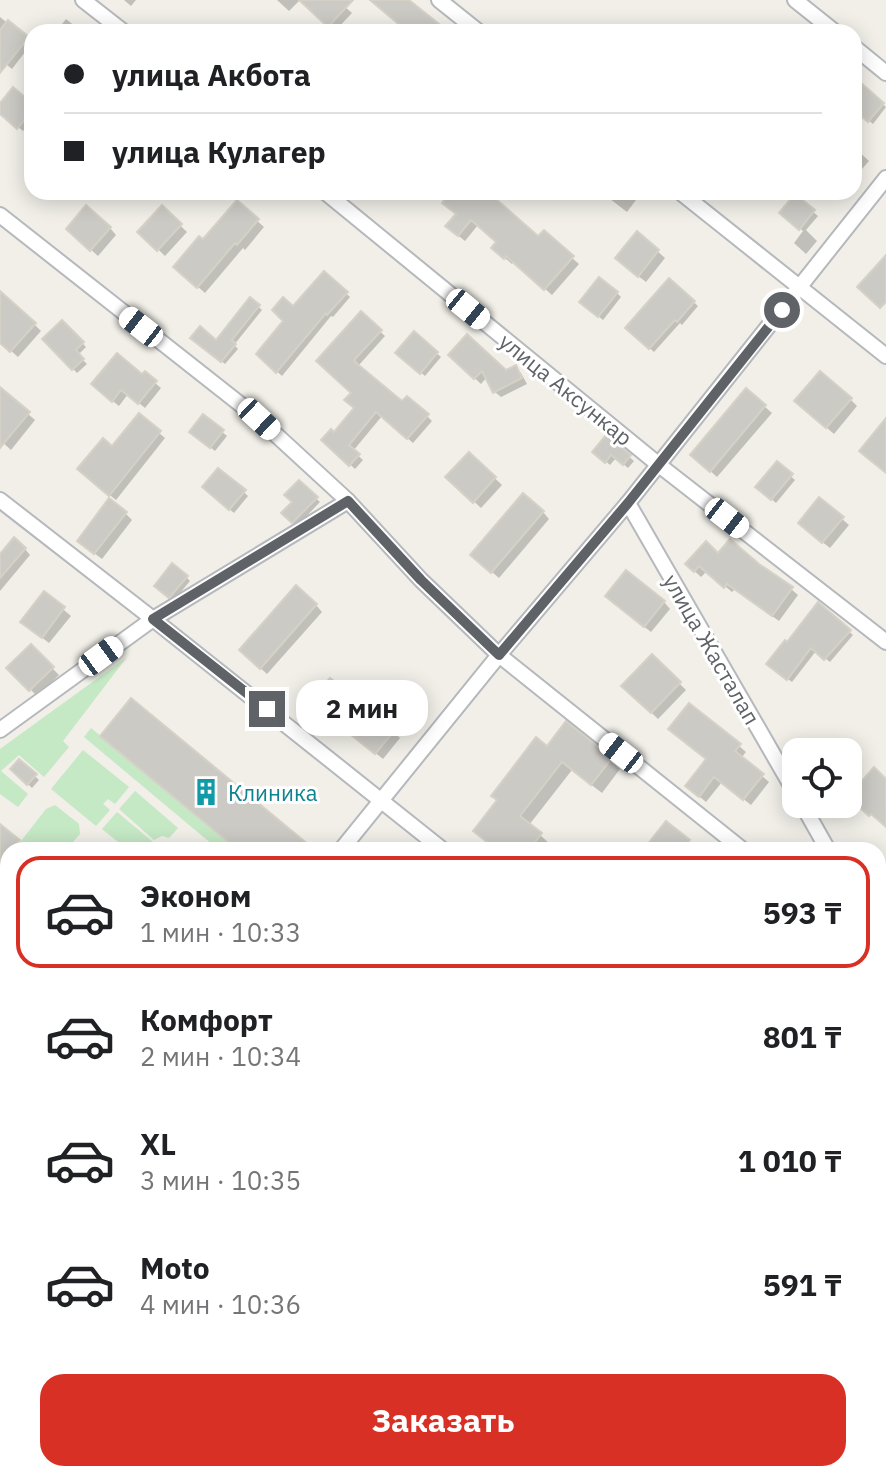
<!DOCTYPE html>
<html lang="ru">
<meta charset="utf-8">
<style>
body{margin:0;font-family:"IBM Plex Sans",sans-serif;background:#f6f6f6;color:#202124;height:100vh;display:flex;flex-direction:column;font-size:30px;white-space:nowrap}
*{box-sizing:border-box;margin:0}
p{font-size:26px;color:#757577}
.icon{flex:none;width:44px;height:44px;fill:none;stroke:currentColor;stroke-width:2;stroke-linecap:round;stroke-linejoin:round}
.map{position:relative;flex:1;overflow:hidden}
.side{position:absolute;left:0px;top:842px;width:886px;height:640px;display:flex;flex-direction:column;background:#fff;border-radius:24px 24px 0 0;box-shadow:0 4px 20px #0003}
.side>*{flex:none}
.hud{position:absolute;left:24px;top:24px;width:838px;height:176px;border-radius:24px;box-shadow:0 4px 20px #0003;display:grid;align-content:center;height:176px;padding:0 40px;background:#fff}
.controls{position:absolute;left:782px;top:738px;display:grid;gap:16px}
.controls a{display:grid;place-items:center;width:80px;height:80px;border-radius:16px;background:#fff;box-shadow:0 4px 20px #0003;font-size:40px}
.end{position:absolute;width:36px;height:36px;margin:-18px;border:10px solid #5f6368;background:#fff;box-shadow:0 0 0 4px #fff}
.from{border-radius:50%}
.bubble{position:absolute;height:56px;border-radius:24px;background:#fff;box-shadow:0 4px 20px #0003;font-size:26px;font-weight:700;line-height:56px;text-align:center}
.car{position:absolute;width:24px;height:48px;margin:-24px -12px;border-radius:10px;box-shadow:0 0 6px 2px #0007;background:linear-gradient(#fff 24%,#345 0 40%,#fff 0 76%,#345 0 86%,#fff 0)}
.hud b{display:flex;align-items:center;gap:28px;height:76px;font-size:30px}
.hud b+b{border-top:2px solid #e0e0e0}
.hud i{width:20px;height:20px;background:#202124}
ul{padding:14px 0 0;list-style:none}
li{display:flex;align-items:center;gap:24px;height:112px;margin:0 16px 12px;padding:0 24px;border:4px solid transparent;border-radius:24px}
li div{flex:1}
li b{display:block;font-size:30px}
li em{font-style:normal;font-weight:700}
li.on{border-color:#d93025}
li>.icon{width:72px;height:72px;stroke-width:1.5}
.action{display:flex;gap:16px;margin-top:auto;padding:16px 40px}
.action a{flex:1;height:92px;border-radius:24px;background:#d93025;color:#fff;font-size:32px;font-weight:700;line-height:92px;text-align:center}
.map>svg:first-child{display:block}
.green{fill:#c5e8c5}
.shadow{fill:#0003}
.building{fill:#cccac5;stroke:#d6d1c6;stroke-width:2}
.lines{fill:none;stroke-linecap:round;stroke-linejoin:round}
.minor-casing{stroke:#b5b8bc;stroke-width:18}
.minor{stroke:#fff;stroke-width:14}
.route{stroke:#5f6368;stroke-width:10}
.labels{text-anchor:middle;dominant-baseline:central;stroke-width:6;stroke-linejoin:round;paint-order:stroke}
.street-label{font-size:22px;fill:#5f6368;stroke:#fff}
.culture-label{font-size:22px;fill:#0d838f;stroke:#fff;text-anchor:start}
</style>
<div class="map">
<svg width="886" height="1482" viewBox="0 0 886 1482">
<rect width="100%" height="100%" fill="#f1efe8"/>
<g class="green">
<path d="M127,657L63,741L69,747L44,777L19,755L1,771L28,794L18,807L0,794V749Z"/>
<path d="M91,728L238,850H219L84,737Z"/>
<path d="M83,750L129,787L115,804L108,799L103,804L110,810L96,826L51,789Z"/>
<path d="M135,791L178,828L169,838L162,836L154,840L119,809Z"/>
<path d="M55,805L79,824L80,834L66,850H14L46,809Z"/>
<path d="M117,812L153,842L152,850H128L102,829Z"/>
</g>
<g class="shadow">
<path d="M124,0H136L131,6Z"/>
<path d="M277,0H300L289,11Z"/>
<path d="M301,0H337L352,13L335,31Z"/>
<path d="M0,17L32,43L12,69L7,65L0,73Z"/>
<path d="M66,19L82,32H56Z"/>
<path d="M861,86L886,107L873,124L854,108V94Z"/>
<path d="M32,105V120L23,131L0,112V107Z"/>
<path d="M854,147L869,161L854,178Z"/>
<path d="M453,192H497L494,196L498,201L497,203L538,239L572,258L579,264L552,295L514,261L512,264L500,254L498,242L478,225L465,241L455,233L458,214Z"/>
<path d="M601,192H642L627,212Z"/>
<path d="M795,197L818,216L806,230L817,241L806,254L794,243L803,231L786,217Z"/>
<path d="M237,203L264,227L245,250L243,248L205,293L182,273L203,242Z"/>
<path d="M162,208L187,232L165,256L140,232Z"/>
<path d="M110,228L116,235L98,256L75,235Z"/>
<path d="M637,233L665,258L646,282L624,265Z"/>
<path d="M324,274L350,297L333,317L331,316L282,376L258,354L286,321L293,309Z"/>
<path d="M669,281L698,306L682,325L680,323L654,352L628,328Z"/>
<path d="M617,293L621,297L603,320L586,306Z"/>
<path d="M251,300L262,310L234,345L238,349L225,364L196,341L217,342Z"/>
<path d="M0,304L34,324L41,331L18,357L0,341Z"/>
<path d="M361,314L385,336L359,365V368L403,404L427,416L432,421L413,443L382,416L353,451L363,460L355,469L324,440L334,435L356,408L353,393L318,361Z"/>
<path d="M62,322L86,347L78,355L87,364L77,373L44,339Z"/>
<path d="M414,334L441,357L425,376L398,353Z"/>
<path d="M450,355L505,372L515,367L521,373L527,384L501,397L495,392L487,377L481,384Z"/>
<path d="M143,376L155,383L161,388L145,408L128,394L119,406L99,390Z"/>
<path d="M0,390L35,420L11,450L0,440Z"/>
<path d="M747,391L772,413L717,477L699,461Z"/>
<path d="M850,399L857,406L834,434L804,408Z"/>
<path d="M204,417L227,436L215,451L196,436Z"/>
<path d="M159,433L165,438L116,500L85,475L112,449Z"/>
<path d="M606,437L634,461L628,468L616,458L610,465L594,451Z"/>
<path d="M469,454L502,485L481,508L448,477Z"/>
<path d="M777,464L795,480L776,503L762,491Z"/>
<path d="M219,470L248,496L234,513L208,491Z"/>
<path d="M299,482L320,502L297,526L284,513L294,502Z"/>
<path d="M543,512L549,519L499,578L479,561Z"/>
<path d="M125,513L132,520L102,559L86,547Z"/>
<path d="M842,519L849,525L830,548L807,530Z"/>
<path d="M25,549L30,555L0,591V557Z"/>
<path d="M719,556L791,589L798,595L779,621L735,589L732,592L707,571L701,577L687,564Z"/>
<path d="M186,577L190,581L174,600L161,590Z"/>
<path d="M45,594L71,616L49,643L30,628Z"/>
<path d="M664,602L670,609L651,632L614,603Z"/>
<path d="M316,605L322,612L267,674L248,657Z"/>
<path d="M819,605L853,635L830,662L816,651L792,682L773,668L788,645Z"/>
<path d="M31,647L59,675L37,696L9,668Z"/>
<path d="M652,657L686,690L658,719L624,686Z"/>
<path d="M320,709L393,731L400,738L383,759Z"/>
<path d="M566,724L620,769L602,793L572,770L529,825L550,844L545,850H498L499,801L547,748Z"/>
<path d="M739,746L746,752L741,758L769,782L751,805L722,782L706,802L694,792Z"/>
<path d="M19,761L39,780L32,788L12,769Z"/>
<path d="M666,824L689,842L695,848L694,850H646Z"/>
<path d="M0,826L25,848L23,850H8V864L0,858Z"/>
<path d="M878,1000L886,1007V1046L878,1056Z"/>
<path d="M878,1063L886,1071V1077L878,1086Z"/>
<path d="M878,1091L886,1098V1114L878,1107Z"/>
<path d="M8,1176V1258L0,1268V1185Z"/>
<path d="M878,1286L886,1293V1325L878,1318Z"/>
<path d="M886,1371V1390L878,1383V1380Z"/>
<path d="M886,1406V1442L878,1452V1415Z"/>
<path d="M767,1474H770L781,1482H761Z"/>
</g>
<g class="building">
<path d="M299,0H353L328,27Z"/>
<path d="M370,0H409L449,32H408Z"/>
<path d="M8,20L29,37L0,73V30Z"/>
<path d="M861,83L884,103L868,122L854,110V91Z"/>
<path d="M13,87L32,103V111L17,129L0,114V103Z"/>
<path d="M450,192H488L538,236L544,230L574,256L544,290L506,256L504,259L491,248L496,242L471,220L458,236L445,226L456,214L442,203Z"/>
<path d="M795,194L815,210L799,230L779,213Z"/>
<path d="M237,200L259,219L237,245L235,243L197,288L173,267L199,236L203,239Z"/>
<path d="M86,205L111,227L90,251L66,229Z"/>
<path d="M162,205L182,224L157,251L137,232Z"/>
<path d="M637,231L659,250L638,277L615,258Z"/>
<path d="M886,255V302L880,308L857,287Z"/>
<path d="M324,271L348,292L327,315L326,313L276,373L256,354L283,321L272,310L283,297L293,306Z"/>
<path d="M599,277L618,292L598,317L579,302Z"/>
<path d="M669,278L695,301L677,322L675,320L649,349L625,328Z"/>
<path d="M0,291L36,323L10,352L0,343Z"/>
<path d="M250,297L260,305L232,340L236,344L221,362L190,338L200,326L216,340Z"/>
<path d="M361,311L382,330L355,359V362L402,401L407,396L429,414L407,439L376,412L349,445L360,454L349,466L321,440L331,429L334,432L354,408L344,400L351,393L316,361Z"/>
<path d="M62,320L84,342L76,350L84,359L72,370L42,339Z"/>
<path d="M414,331L438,352L420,374L395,353Z"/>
<path d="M467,334L506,370L516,365L522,378L493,393L482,371L474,379L448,355Z"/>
<path d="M117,353L142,374L145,371L157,381L138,404L121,390L112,402L91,384Z"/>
<path d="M820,371L852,398L826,428L794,401Z"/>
<path d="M0,387L30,412L0,448Z"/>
<path d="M746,388L766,405L710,472L690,455Z"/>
<path d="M139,413L161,431L109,496L77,469L103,438L112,446Z"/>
<path d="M203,414L224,430L210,448L189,432Z"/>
<path d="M886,418V473L859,451Z"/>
<path d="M606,435L631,455L623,465L611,455L605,463L592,452Z"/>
<path d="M469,452L496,477L473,503L445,477Z"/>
<path d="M777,461L793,474L771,500L755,487Z"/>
<path d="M218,468L246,490L229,510L202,487Z"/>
<path d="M299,480L318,497L292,523L281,513L292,502L284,495Z"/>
<path d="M523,493L544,511L491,573L470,555Z"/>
<path d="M819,497L844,517L822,543L798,523Z"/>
<path d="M109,498L127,512L94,554L77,541Z"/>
<path d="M14,537L26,548L0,578V554Z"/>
<path d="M730,539L759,564L793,587L772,616L727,584L724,588L699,566L694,572L685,564L706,541L718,553Z"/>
<path d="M172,563L188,576L169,598L154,586Z"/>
<path d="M626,570L665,601L644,627L605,596Z"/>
<path d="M296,585L317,604L260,669L239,650Z"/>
<path d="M44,591L65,607L42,638L20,622Z"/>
<path d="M818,602L851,630L824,660L811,648L787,680L766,664L785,640L787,642Z"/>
<path d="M31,644L54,667L29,691L6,668Z"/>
<path d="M652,654L681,682L651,713L621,686Z"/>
<path d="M330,678L395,730L375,754L310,702Z"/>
<path d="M131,698L315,850H238L100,736Z"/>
<path d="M689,703L741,744L735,751L764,774L743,800L714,777L699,797L685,786L706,759L668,729Z"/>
<path d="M566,721L612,758L591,785L562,762L520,816L542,833L529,850H497L473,831L497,800L491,796L536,737L547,746Z"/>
<path d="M19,759L37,774L27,785L10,769Z"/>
<path d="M874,767L886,779V827L871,814L869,816L848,797Z"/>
<path d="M666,821L690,840L682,850H643Z"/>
<path d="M0,824L20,840L11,850H8V854L0,864Z"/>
</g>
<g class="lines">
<g class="minor-casing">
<g id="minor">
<path d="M83,0L124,32"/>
<path d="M439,0L479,32"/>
<path d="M795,0L835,32"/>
<path d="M854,47L886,73"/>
<path d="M325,192L659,465L886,642"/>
<path d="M680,192L886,356"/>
<path d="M0,215L259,419L348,501L421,580L499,655L743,850"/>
<path d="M0,500L153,619L443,850"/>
<path d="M628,503L796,794"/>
<path d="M0,730L153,619L348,501"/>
<path d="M802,804L828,850"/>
<path d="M341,850L499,655L628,503L886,178"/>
<path d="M878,912L886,918"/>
<path d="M0,1081L8,1088"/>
<path d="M878,1194L886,1200"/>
<path d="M0,1282L8,1271"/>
<path d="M0,1430L8,1437"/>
<path d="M878,1473L886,1480"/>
<path d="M53,1474L63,1482"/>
<path d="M523,1474L533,1482"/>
</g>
</g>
<use href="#minor" class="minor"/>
</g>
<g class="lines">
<path class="route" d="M267,709L153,619L348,501L421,580L499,655L628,503L782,310"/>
</g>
<defs>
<g id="building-bare" transform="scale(2.16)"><path d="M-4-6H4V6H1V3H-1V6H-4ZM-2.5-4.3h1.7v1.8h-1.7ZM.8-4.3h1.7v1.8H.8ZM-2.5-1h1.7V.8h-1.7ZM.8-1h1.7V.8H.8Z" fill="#0f9aa8" stroke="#fff" stroke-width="2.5" paint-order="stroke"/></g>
</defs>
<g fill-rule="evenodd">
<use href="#building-bare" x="206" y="792"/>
</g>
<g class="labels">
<g class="street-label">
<text transform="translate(566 389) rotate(39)">улица Аксункар</text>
<text transform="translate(712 649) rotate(60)">улица Жасталап</text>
</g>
<g class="culture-label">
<text x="228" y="792">Клиника</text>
</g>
</g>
</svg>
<div class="controls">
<a><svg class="icon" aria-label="locate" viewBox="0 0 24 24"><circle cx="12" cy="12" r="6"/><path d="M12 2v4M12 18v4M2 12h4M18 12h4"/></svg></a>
</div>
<i class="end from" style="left:782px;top:310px"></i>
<i class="end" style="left:267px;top:709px"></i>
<div class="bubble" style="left:296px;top:680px;width:132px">2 мин</div>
<i class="car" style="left:468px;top:309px;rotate:129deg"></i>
<i class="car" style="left:141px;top:327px;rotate:308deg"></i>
<i class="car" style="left:259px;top:419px;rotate:133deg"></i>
<i class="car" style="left:727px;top:518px;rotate:128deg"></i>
<i class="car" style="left:101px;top:656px;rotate:54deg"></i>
<i class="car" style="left:621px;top:753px;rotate:308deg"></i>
<div class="hud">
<b><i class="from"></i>улица Акбота</b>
<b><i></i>улица Кулагер</b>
</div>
<section class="side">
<ul>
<li class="on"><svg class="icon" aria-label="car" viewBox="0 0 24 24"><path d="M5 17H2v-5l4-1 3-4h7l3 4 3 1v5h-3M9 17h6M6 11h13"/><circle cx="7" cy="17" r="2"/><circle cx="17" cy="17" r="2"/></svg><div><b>Эконом</b><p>1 мин · 10:33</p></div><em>593 ₸</em></li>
<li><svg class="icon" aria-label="car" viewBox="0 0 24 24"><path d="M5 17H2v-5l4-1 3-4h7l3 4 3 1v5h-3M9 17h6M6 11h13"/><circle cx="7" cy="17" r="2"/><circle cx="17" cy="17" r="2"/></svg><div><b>Комфорт</b><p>2 мин · 10:34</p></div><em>801 ₸</em></li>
<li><svg class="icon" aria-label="car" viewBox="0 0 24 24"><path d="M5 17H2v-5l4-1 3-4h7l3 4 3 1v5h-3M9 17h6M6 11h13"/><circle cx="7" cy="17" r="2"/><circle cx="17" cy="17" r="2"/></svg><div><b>XL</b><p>3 мин · 10:35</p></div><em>1 010 ₸</em></li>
<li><svg class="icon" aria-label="car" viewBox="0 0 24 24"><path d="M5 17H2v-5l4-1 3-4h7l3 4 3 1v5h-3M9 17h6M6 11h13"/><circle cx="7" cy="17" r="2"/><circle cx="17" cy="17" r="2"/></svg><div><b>Moto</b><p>4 мин · 10:36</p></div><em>591 ₸</em></li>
</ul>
<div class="action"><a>Заказать</a></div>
</section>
</div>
